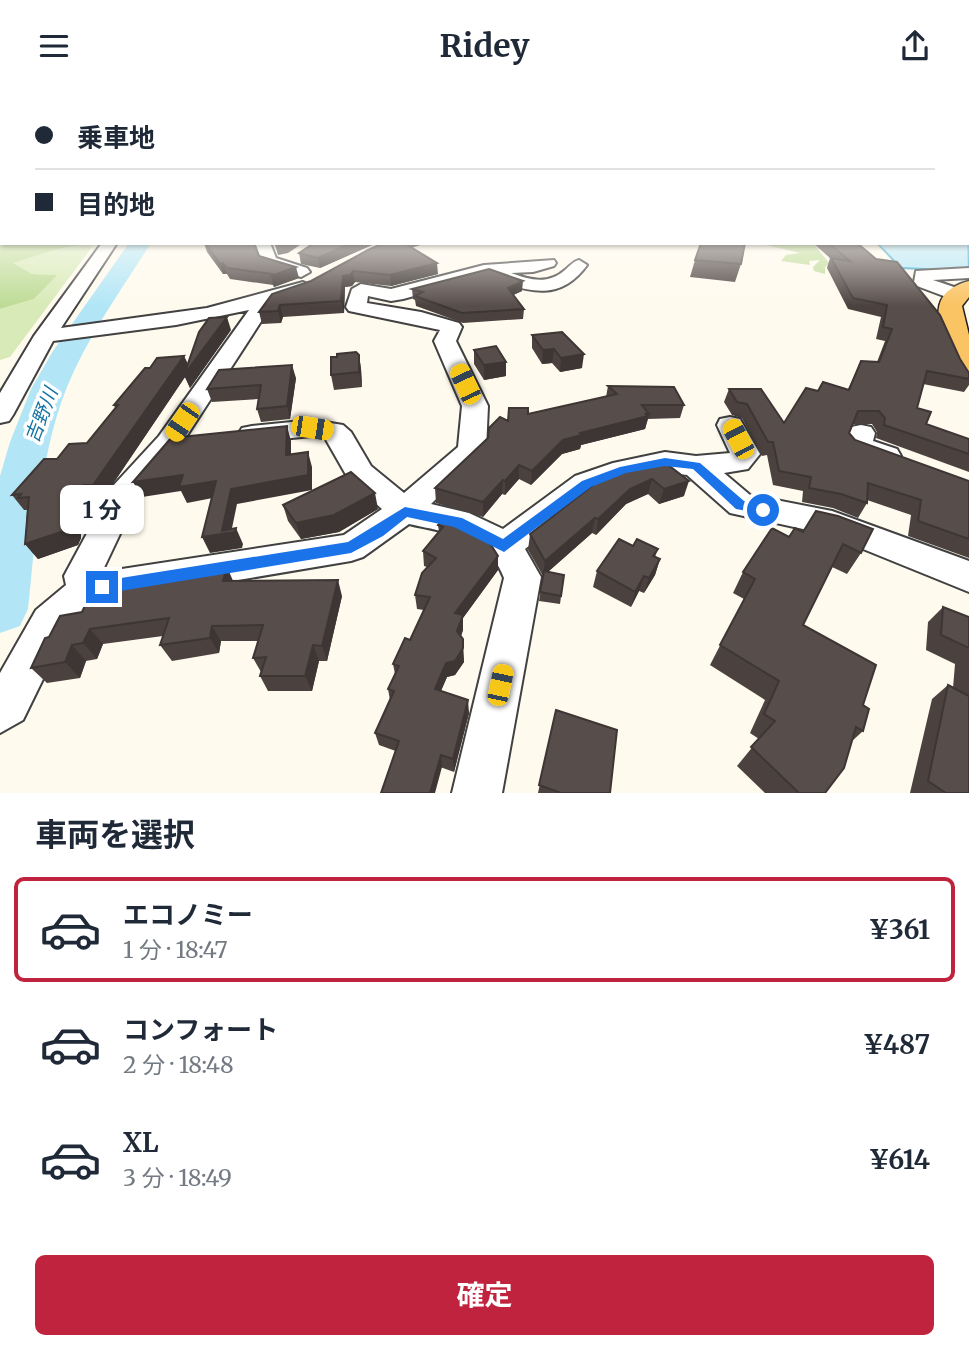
<!DOCTYPE html>
<html lang="ja">
<meta charset="utf-8">
<style>
body{margin:0;font-family:Merriweather,"Noto Sans JP",serif;background:#f6f6f7;color:#1f2937;height:100vh;display:flex;flex-direction:column;font-size:26px;white-space:nowrap}
*{box-sizing:border-box;margin:0}
p{font-size:23px;color:#747a83}
.icon{flex:none;width:38px;height:38px;fill:none;stroke:currentColor;stroke-width:2;stroke-linecap:round;stroke-linejoin:round}
.map{position:relative;height:702px;overflow:hidden}
.sheet{display:flex;flex-direction:column;background:#fff;flex:1}
.sheet>*{flex:none}
.hud{position:absolute;left:0px;top:0px;width:970px;height:154px;box-shadow:0 2px 5px #0004;display:grid;align-content:center;height:154px;padding:0 35px;background:#fff}
.end{position:absolute;width:32px;height:32px;margin:-16px;border:9px solid #1a73e8;background:#fff;box-shadow:0 0 0 4px #fff}
.from{border-radius:50%}
.bubble{position:absolute;height:49px;border-radius:10px;background:#fff;box-shadow:0 2px 5px #0004;font-size:23px;font-weight:700;line-height:49px;text-align:center}
.car{position:absolute;width:21px;height:42px;margin:-21px -10px;border-radius:9px;box-shadow:0 0 5px 2px #0007;background:linear-gradient(#f5c518 24%,#345 0 40%,#f5c518 0 76%,#345 0 86%,#f5c518 0)}
.hud b{display:flex;align-items:center;gap:24px;height:66px;font-size:26px}
.hud b+b{border-top:2px solid #e0e1e3}
.hud i{width:18px;height:18px;background:#1f2937}
ul{padding:0;list-style:none}
li{display:flex;align-items:center;gap:21px;height:105px;margin:0 14px 10px;padding:0 21px;border:4px solid transparent;border-radius:10px}
li div{flex:1}
li b{display:block;font-size:26px}
li em{font-style:normal;font-weight:700}
li.current{border-color:#c0233d}
li>.icon{width:63px;height:63px;stroke-width:1.5}
h2{padding:0 35px;font-size:32px;line-height:84px}
.primary-button{display:flex;gap:14px;margin-top:auto;padding:14px 35px}
.primary-button a{flex:1;height:80px;border-radius:10px;background:#c0233d;color:#fff;font-size:28px;font-weight:700;line-height:80px;text-align:center}
header{display:flex;justify-content:space-between;align-items:center;height:91px;padding:0 35px;background:#fff;font-size:32px;font-weight:700}
.map>svg:first-child{display:block}
.green{fill:#d8eab7}
.forest{fill:#bedb96}
.water{fill:#b2e6f7;stroke:#38a5cf;stroke-width:2}
.lines{fill:none;stroke-linecap:round;stroke-linejoin:round}
.river{fill:#b2e6f7;fill-rule:evenodd}
.minor-casing{stroke:#414141;stroke-width:4}
.major-casing{stroke:#1f1f1f;stroke-width:3}
.minor{fill:#fff;fill-rule:evenodd}
.major{fill:#fac363;fill-rule:evenodd}
.wall{fill:#4b4240}
.shaded-wall{fill:#3d3634}
.building{fill:#574d4a;stroke:#3d3634;stroke-width:2}
.route{fill:#1a73e8}
.labels{text-anchor:middle;dominant-baseline:central;stroke-width:7;stroke-linejoin:round;paint-order:stroke}
.water-label{font-size:19px;font-style:italic;fill:#1575a2;stroke:#fff}
</style>
<header><svg class="icon" aria-label="menu" viewBox="0 0 24 24"><path d="M4 6h16M4 12h16M4 18h16"/></svg>Ridey<svg class="icon" aria-label="share" viewBox="0 0 24 24"><path d="M12 15V3M7 8l5-5 5 5M5 13v7h14v-7"/></svg></header>
<div class="map">
<svg width="969" height="702" viewBox="0 0 969 702">
<rect width="100%" height="100%" fill="#fffaee"/>
<path class="green" d="M95,152L10,266L0,269V218L34,208L56,184L32,183L12,172L58,158Z"/>
<g class="forest">
<path d="M0,117L2,152H92L58,158L13,172L32,183L57,184L34,208L0,218Z"/>
<path d="M758,152H813L830,173L825,176V183L814,180L813,176L820,169L809,170L810,174L781,170L786,164L800,162Z"/>
</g>
<path class="water" d="M968,145L969,180L901,177L877,152H968Z"/>
<g class="lines">
<path class="river" d="M129,152H151C121,199 88,245 67,296C39,366 36,444 28,518L20,535L0,542V385L10,351L31,298L53,260Z"/>
<g class="minor-casing">
<g id="minor">
<path d="M102,152H117L61,237L207,217L303,191L312,196L309,200L273,212L179,357L136,409L102,481L344,444L382,418L349,389L325,347L312,345L252,351L242,349L238,343L242,337L252,335L312,329L343,334L351,341L371,375L404,402L458,356L462,315L434,250L440,239L349,220L346,216L352,198L361,193L391,198L484,174L554,169L556,172L554,175L533,181L511,182C530,189 548,194 565,179C571,174 572,171 579,169L587,174C561,210 530,202 493,188L491,184L403,208L391,210L368,205L367,212L421,221L459,232L462,236L456,250L488,315L486,359L431,413L469,422L503,438L575,385L613,372L665,361L696,365L730,362L717,334L720,328L730,326L740,328L760,363L748,378L724,382L750,404L832,420L969,470V501L826,443L730,422L687,384L665,381L630,388L597,401L525,458L541,486L502,702H452L504,487C501,480 498,473 493,467C476,444 435,439 409,433L363,466L351,470L96,513L64,545L23,629L0,642V582L36,519L66,494L64,485L112,396L159,345L249,219L176,234L53,250L13,324L9,330L0,332V302L34,245Z"/>
<path d="M255,152H270L276,167L307,177L310,181L301,186L263,173Z"/>
<path d="M969,177V187L933,189L963,199L965,203L963,207H949L917,195L914,191L916,180Z"/>
<path d="M861,334L871,336L875,342L873,350L897,358L901,365L897,372C882,376 853,368 844,354L851,336Z"/>
</g>
</g>
<g class="major-casing">
<g id="major">
<rect x="968" y="132" width="1" height="11"/>
<path d="M969,190V206L962,215L969,244V289L959,286L954,280C944,246 918,203 969,190Z"/>
</g>
</g>
<use href="#minor" class="minor"/>
<use href="#major" class="major"/>
</g>
<g class="wall">
<path d="M204,152H254L259,165L299,187L274,196L273,194L230,188L227,183H223L207,161Z"/>
<path d="M314,152H381L372,154L320,177L301,173L299,162Z"/>
<path d="M813,152H857L960,268L969,282V294L964,301L923,293L917,317L926,333L969,348V381L876,347L877,341L872,333H853L849,342L855,349L969,390V467L908,445L911,424L867,409V412L858,427L833,417L802,411L803,400L773,394L767,364L762,365L742,327L732,324L724,311L729,298L784,332L818,300L848,298L861,270L877,271L885,250L876,248L881,226L848,218L827,177L830,167Z"/>
<path d="M412,157L438,183L391,195L355,191L352,195L345,196L344,222L283,226L281,232L262,233L259,221L311,190Z"/>
<path d="M695,169L741,173L735,191L690,186Z"/>
<path d="M412,198L522,200L513,204L524,218L523,228L463,232L416,215L415,209L413,208Z"/>
<path d="M231,239L190,297L185,286L102,409H94L81,424V447L78,454L38,468L25,453L27,419H24L12,404L57,368L87,352L115,317L114,314L150,277L184,265L188,273Z"/>
<path d="M532,244L582,277L560,281L552,272L542,273L532,257Z"/>
<path d="M474,259L506,285L484,289L474,273Z"/>
<path d="M359,264L361,278L362,296L334,299L331,284L337,266Z"/>
<path d="M296,287L290,328L261,331L257,318L258,308L212,311L207,298Z"/>
<path d="M608,295L684,314L680,327L648,328L645,338L581,354L580,358L562,363L531,394L519,388L505,404L502,403L483,426L436,412L435,397L508,330L528,323L606,306Z"/>
<path d="M634,376L684,405L659,413L648,403L626,413L596,444L592,442L548,481L564,484L560,513L539,510L543,485L528,459L530,443Z"/>
<path d="M283,414L378,418L339,441L301,448L288,430Z"/>
<path d="M816,420L861,462L847,483L832,476L803,534L863,614V640L851,651L825,702H765L737,675L759,648L750,642L765,609L710,574L744,508L733,502L743,481L789,446L803,441Z"/>
<path d="M442,429L498,479L463,527V539L461,545L464,571L455,584L447,586L441,600L469,622L454,681L379,654L375,642L390,609L388,598L395,583L393,573L410,549L424,519L417,518L415,504L427,476L424,475L423,460L439,441L438,434Z"/>
<path d="M633,455L658,458L655,466L660,468L655,484L644,502L639,500L631,516L593,496L597,480Z"/>
<path d="M233,490L342,505L327,570H319L312,600H268L260,585L261,581L253,567L258,550H221L219,562L172,570L160,554L163,545L103,553L97,568L86,570L80,587L47,592L31,577L82,521Z"/>
<path d="M943,516L969,526V702H910L932,608L948,594L953,597L955,573L926,559L928,531Z"/>
<path d="M556,619L610,702H538Z"/>
</g>
<g class="shaded-wall">
<path d="M282,152H303L288,162L278,164L275,154Z"/>
<path d="M351,152H381L372,154L320,177L318,167Z"/>
<path d="M400,152H427L401,160Z"/>
<path d="M223,172L227,183H223L220,173Z"/>
<path d="M437,172L438,183L391,195L390,184Z"/>
<path d="M296,176L299,187L274,196L271,185Z"/>
<path d="M353,180L355,191L352,195L345,196L344,222L341,210L343,185Z"/>
<path d="M523,190L522,200L507,207L508,197Z"/>
<path d="M280,214L283,226L281,232L278,220Z"/>
<path d="M227,226L231,239L190,297L185,286L102,409L93,394L184,265L189,277Z"/>
<path d="M554,258L552,272L542,273L543,259Z"/>
<path d="M584,263L582,277L560,281L561,267Z"/>
<path d="M359,264L361,278L362,296L359,281Z"/>
<path d="M506,271V285L484,289V274Z"/>
<path d="M292,274L296,287L290,328L287,315Z"/>
<path d="M649,323L645,338L581,354L580,358L562,363L531,394L532,380L563,349L580,342Z"/>
<path d="M287,335L291,350V379L286,364Z"/>
<path d="M308,361L312,376V399L237,413L231,442L236,437L243,453L242,457L210,462L202,446L231,398Z"/>
<path d="M519,374V388L505,404V390Z"/>
<path d="M183,384L216,390L223,405L187,412L181,400L142,406L133,391Z"/>
<path d="M652,388L648,403L626,413L596,444L598,428L630,398Z"/>
<path d="M503,389L502,403L483,426V411Z"/>
<path d="M689,390L684,405L659,413L664,398Z"/>
<path d="M84,394L94,409L81,424V447L78,454L38,468L25,453Z"/>
<path d="M375,402L378,418L339,441L301,448L296,432Z"/>
<path d="M595,427L592,442L543,485L545,470Z"/>
<path d="M498,465V479L463,527V539L458,554L455,522Z"/>
<path d="M660,468L655,484L644,502L649,487Z"/>
<path d="M227,476L234,492L223,490Z"/>
<path d="M644,485L639,500L631,516L635,501Z"/>
<path d="M338,489L342,505L327,570L322,555Z"/>
<path d="M212,535L221,550L219,562L210,547Z"/>
<path d="M90,538L103,553L97,568L83,552Z"/>
<path d="M463,548L464,571L455,584L447,586L436,611L435,598L446,572Z"/>
<path d="M72,554L86,570L80,587L65,571Z"/>
<path d="M313,554L319,570L312,600L305,585Z"/>
<path d="M468,609L469,622L454,681L453,668Z"/>
<path d="M441,664L442,676L435,702H430Z"/>
</g>
<g class="building">
<path d="M205,152H254L259,165L296,176L271,185L272,183L227,177L223,172L220,173Z"/>
<path d="M314,152H351L318,167L299,162Z"/>
<path d="M384,152H404L437,172L390,184L353,180L350,184L343,185L341,210L280,214L278,220L259,221L272,203L311,190L368,159Z"/>
<path d="M701,152H745L741,173L695,169Z"/>
<path d="M828,152H857L876,168L897,171L940,224L960,268L969,282V288L927,280L917,317L931,321L926,333L969,348V363L884,334L885,327L879,320H858L849,342L855,349L969,390V448L918,430L921,409L868,392L867,412L841,403L809,397L811,386L779,380L773,351H768L747,313L737,311L729,298H761L784,332L806,297L818,300L823,291L849,299L861,270L879,271L892,238L883,236L887,214L853,207L831,167L850,170Z"/>
<path d="M489,178L523,190L508,197L524,218L462,222L415,205L423,201L412,198Z"/>
<path d="M227,226L184,284L199,241L209,227Z"/>
<path d="M562,241L584,263L561,267L554,258L543,259L532,244Z"/>
<path d="M496,255L506,271L484,274L474,259Z"/>
<path d="M356,261L359,264V281L331,284V266H337V263Z"/>
<path d="M184,265L93,394H84L70,409L71,432L67,439L25,453L29,406L18,407L21,403L12,404L44,368H57L69,353L87,352L118,314H114L145,277H150L157,267Z"/>
<path d="M292,274L287,315L257,318L261,294L207,298L219,279Z"/>
<path d="M608,295L674,296L684,314H642L649,323H646L648,325L580,342L582,344L563,349L532,380L519,374L505,390L503,389L483,411L435,397L488,347L489,337L500,326L508,330L509,317H528V323L617,303Z"/>
<path d="M287,335L286,364L308,361V384L231,398L222,440L236,437L235,441L202,446L216,390L179,396L183,384L133,391L171,347Z"/>
<path d="M663,370L689,390L664,398L652,388L630,398L598,428L595,427L545,470L530,443L601,388L634,376Z"/>
<path d="M351,381L375,402L334,424L296,432L283,414Z"/>
<path d="M816,420L838,425L873,438L861,462L843,453L803,534L876,574L863,614L869,618L863,640L856,636L844,677L825,702H799L751,656L775,630L764,623L779,590L720,554L755,488L743,481L772,437L789,446L795,437L803,441Z"/>
<path d="M442,429L475,441L491,454L498,465L455,522L463,524L457,540L463,548V557L455,570L446,572L435,598L468,609L453,668L441,664L430,702H381L399,650L375,642L394,600L388,598L399,575L393,573L405,547L410,549L430,506L415,504L422,482L436,467L423,460L443,436L438,434Z"/>
<path d="M619,448L633,455L637,448L658,458L653,465L660,468L649,487L644,485L635,501L597,480Z"/>
<path d="M227,476L223,490L338,489L322,555L313,554L305,585H260L266,566L253,567L263,534L212,535L210,547L160,554L169,527L90,538L83,552L72,554L65,571L31,577L45,547L49,546L60,525L82,521L93,498Z"/>
<path d="M544,480L564,484L561,505L540,501Z"/>
<path d="M943,516L969,526V557L941,544Z"/>
<path d="M948,594L969,605V702H946L928,690Z"/>
<path d="M556,619L617,639L610,702H561L539,694Z"/>
</g>
<linearGradient id="sky" x2="0" y2="1"><stop stop-color="#92c8ee"/><stop offset="0.54" stop-color="#fffdf7"/><stop offset="1" stop-color="#fffdf7" stop-opacity="0"/></linearGradient>
<rect width="969" height="215" fill="url(#sky)"/>
<path class="route" d="M665,367L700,372L744,410L768,415L770,419L763,423L736,418L693,378L665,375L626,382L591,396L504,461L454,436L407,426L383,445L351,462L102,503L95,496L102,490L348,451L405,416L462,427L503,448L582,390L620,376Z"/>
<g class="labels">
<g class="water-label">
<text transform="translate(41 324) rotate(-69)">吉野川</text>
</g>
</g>
</svg>
<i class="end from" style="left:763px;top:419px"></i>
<i class="end" style="left:102px;top:496px"></i>
<div class="bubble" style="left:60px;top:394px;width:84px">1 分</div>
<i class="car" style="left:465px;top:293px;rotate:335deg"></i>
<i class="car" style="left:182px;top:331px;rotate:214deg"></i>
<i class="car" style="left:312px;top:337px;rotate:99deg"></i>
<i class="car" style="left:738px;top:348px;rotate:332deg"></i>
<i class="car" style="left:500px;top:594px;rotate:12deg"></i>
<div class="hud">
<b><i class="from"></i>乗車地</b>
<b><i></i>目的地</b>
</div>
</div>
<section class="sheet">
<h2>車両を選択</h2>
<ul>
<li class="current"><svg class="icon" aria-label="car" viewBox="0 0 24 24"><path d="M5 17H2v-5l4-1 3-4h7l3 4 3 1v5h-3M9 17h6M6 11h13"/><circle cx="7" cy="17" r="2"/><circle cx="17" cy="17" r="2"/></svg><div><b>エコノミー</b><p>1 分 · 18:47</p></div><em>¥361</em></li>
<li><svg class="icon" aria-label="car" viewBox="0 0 24 24"><path d="M5 17H2v-5l4-1 3-4h7l3 4 3 1v5h-3M9 17h6M6 11h13"/><circle cx="7" cy="17" r="2"/><circle cx="17" cy="17" r="2"/></svg><div><b>コンフォート</b><p>2 分 · 18:48</p></div><em>¥487</em></li>
<li><svg class="icon" aria-label="car" viewBox="0 0 24 24"><path d="M5 17H2v-5l4-1 3-4h7l3 4 3 1v5h-3M9 17h6M6 11h13"/><circle cx="7" cy="17" r="2"/><circle cx="17" cy="17" r="2"/></svg><div><b>XL</b><p>3 分 · 18:49</p></div><em>¥614</em></li>
</ul>
<div class="primary-button"><a>確定</a></div>
</section>
